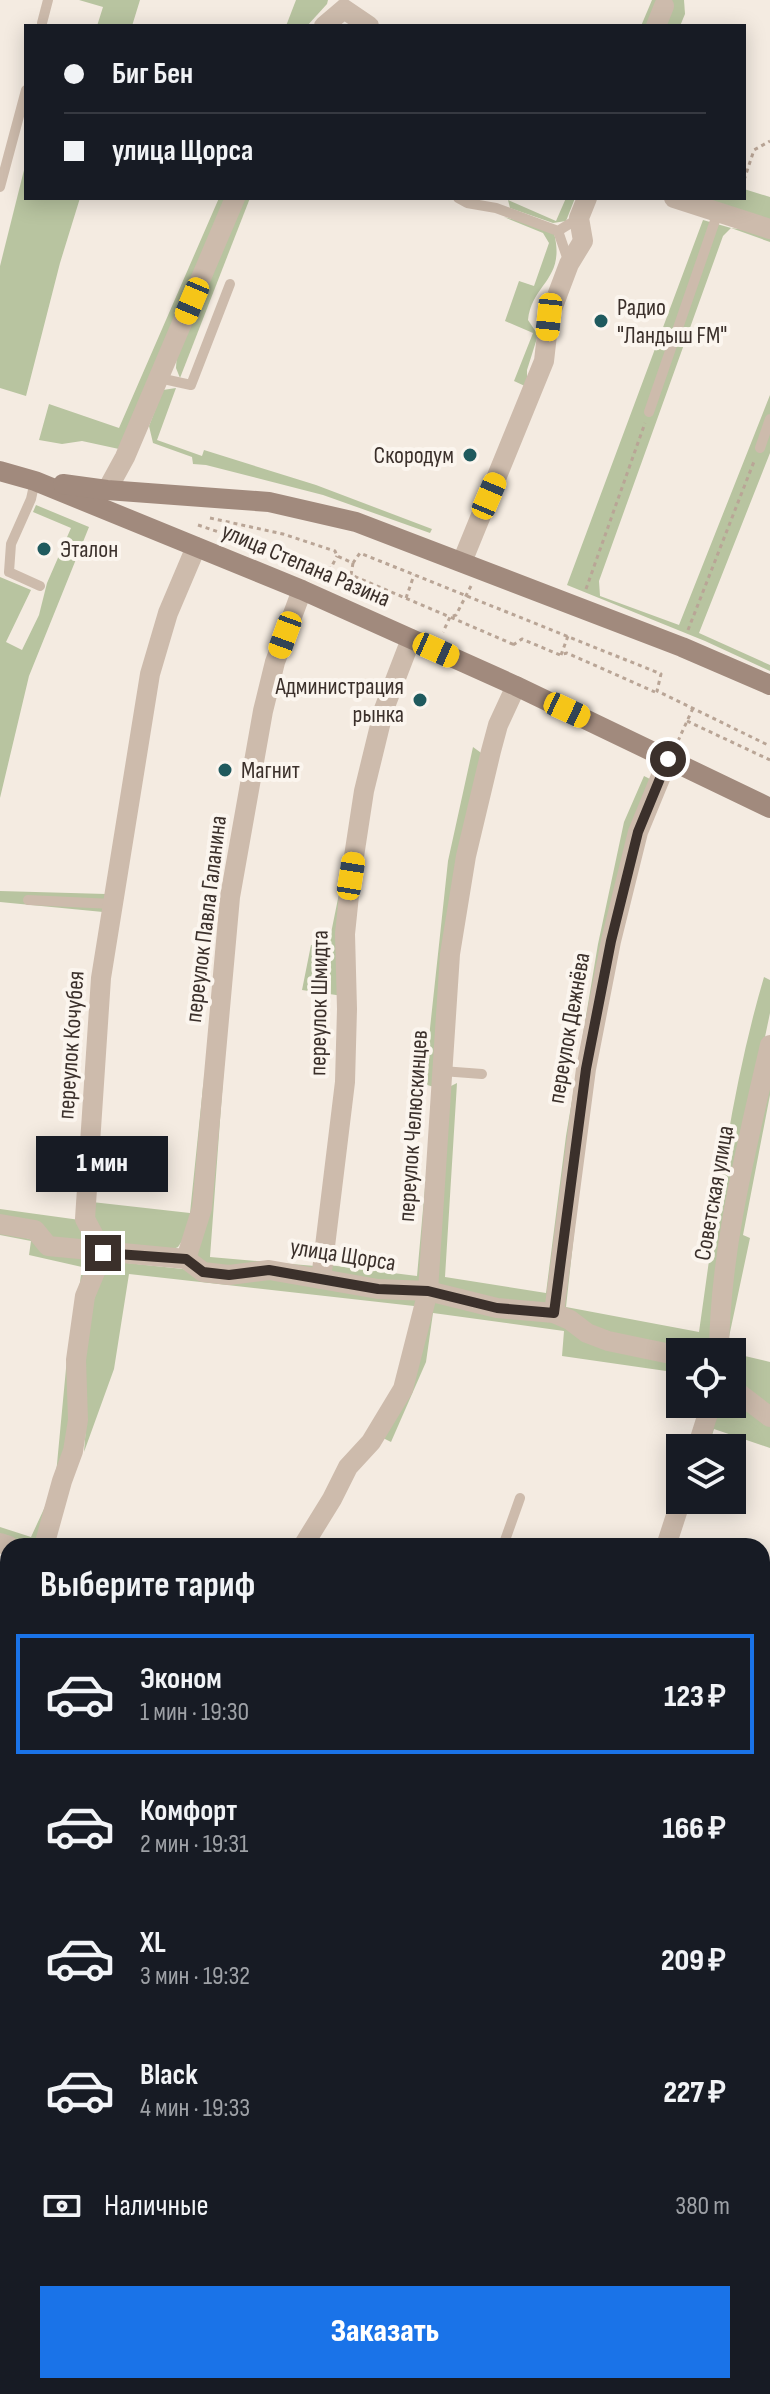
<!DOCTYPE html>
<html lang="ru">
<meta charset="utf-8">
<style>
body{margin:0;font-family:"Sofia Sans Condensed",sans-serif;background:#20242c;color:#f1f3f6;height:100vh;display:flex;flex-direction:column;font-size:30px;white-space:nowrap}
*{box-sizing:border-box;margin:0}
p{font-size:26px;color:#9ea1a6}
.icon{flex:none;width:44px;height:44px;fill:none;stroke:currentColor;stroke-width:2;stroke-linecap:round;stroke-linejoin:round}
.map{position:relative;flex:1;overflow:hidden}
.side{position:absolute;left:0px;top:1538px;width:770px;height:856px;display:flex;flex-direction:column;background:#171b24;border-radius:24px 24px 0 0;box-shadow:0 4px 20px #0003}
.side>*{flex:none}
.hud{position:absolute;left:24px;top:24px;width:722px;height:176px;border-radius:0px;box-shadow:0 4px 20px #0003;display:grid;align-content:center;height:176px;padding:0 40px;background:#171b24}
.controls{position:absolute;left:666px;top:1338px;display:grid;gap:16px}
.controls a{display:grid;place-items:center;width:80px;height:80px;border-radius:0px;background:#171b24;box-shadow:0 4px 20px #0003;font-size:40px}
.end{position:absolute;width:36px;height:36px;margin:-18px;border:10px solid #3b302b;background:#fff;box-shadow:0 0 0 4px #fff}
.from{border-radius:50%}
.bubble{position:absolute;height:56px;border-radius:0px;background:#171b24;box-shadow:0 4px 20px #0003;font-size:26px;font-weight:800;line-height:56px;text-align:center}
.car{position:absolute;width:24px;height:48px;margin:-24px -12px;border-radius:10px;box-shadow:0 0 6px 2px #0007;background:linear-gradient(#f5c518 24%,#345 0 40%,#f5c518 0 76%,#345 0 86%,#f5c518 0)}
.hud b{display:flex;align-items:center;gap:28px;height:76px;font-size:30px}
.hud b+b{border-top:2px solid #363941}
.hud i{width:20px;height:20px;background:#f1f3f6}
ul{padding:0;list-style:none}
li{display:flex;align-items:center;gap:24px;height:120px;margin:0 16px 12px;padding:0 24px;border:4px solid transparent;border-radius:0px}
li div{flex:1}
li b{display:block;font-size:30px}
li em{font-style:normal;font-weight:800}
li.on{border-color:#1a73e8}
li>.icon{width:72px;height:72px;stroke-width:1.5}
h2{padding:0 40px;font-size:36px;line-height:96px}
.pay{display:flex;align-items:center;gap:20px;height:88px;padding:0 40px;font-size:30px}
.pay p{margin-inline-start:auto}
.primary-button{display:flex;gap:16px;margin-top:auto;padding:16px 40px}
.primary-button a{flex:1;height:92px;border-radius:0px;background:#1a73e8;color:#fff;font-size:32px;font-weight:800;line-height:92px;text-align:center}
.map>svg:first-child{display:block}
.green{fill:#b8c4a0}
.lines{fill:none;stroke-linecap:round;stroke-linejoin:round}
.path{stroke:#b9a596;stroke-width:3;stroke-dasharray:4 4;stroke-linecap:butt}
.lane{stroke:#cdbbac;stroke-width:10}
.street{stroke:#cdbbac;stroke-width:20}
.secondary{stroke:#a18a7d;stroke-width:20}
.route{stroke:#3b302b;stroke-width:10}
.poi-dot{fill:#1f5a5e;stroke:#fbf5ee;stroke-width:3}
.labels{text-anchor:middle;dominant-baseline:central;stroke-width:8;stroke-linejoin:round;paint-order:stroke}
.poi-label{font-size:24px;fill:#3b302b;stroke:#fbf5ee;text-anchor:start}
.street-label{font-size:24px;fill:#3b302b;stroke:#fbf5ee}
</style>
<div class="map">
<svg width="770" height="2394" viewBox="0 0 770 2394">
<rect width="100%" height="100%" fill="#f4ebe1"/>
<g class="green">
<path d="M79,0H140L132,26H97L103,7Z"/>
<path d="M296,0H328L327,4L307,26H286Z"/>
<path d="M652,0H684L685,14L680,26H641Z"/>
<path d="M26,162V198H80L60,263L26,396L0,388V266Z"/>
<path d="M744,189L770,197V220L702,198H744Z"/>
<path d="M219,198H228L119,449L82,441L62,444L39,440L49,404L119,428Z"/>
<path d="M242,198H250L180,378L176,368L177,352Z"/>
<path d="M566,198H575L566,221L553,223L510,208L508,200L556,221Z"/>
<path d="M504,217L521,221L554,233C566,280 532,283 528,320L538,335L527,370V387L514,381L533,333L505,321L519,281L534,286L549,243L543,233Z"/>
<path d="M703,220L731,228L770,233V242L731,228L723,236L599,581L600,596L679,625L770,395V453L699,633L770,665V671L705,641L567,585Z"/>
<path d="M176,388L157,440L202,456L204,450L316,485L432,529L430,533L323,495L206,465L193,464L192,457L153,443L149,426L163,390Z"/>
<path d="M36,505L89,527L29,676L0,798V577L31,590L6,642L22,650L39,615L47,583L71,528L33,512Z"/>
<path d="M473,747L484,755L459,857L422,1286L327,1275L329,1265L417,1276L434,1087L424,1084L448,861Z"/>
<path d="M644,776L654,781L632,832L552,1307L496,1303L434,1286L449,1087L457,1083L445,1277L546,1293L566,1136L598,944L624,822Z"/>
<path d="M346,859L343,996L302,990L311,945L329,943Z"/>
<path d="M0,891L106,894L103,912L0,902Z"/>
<path d="M233,944L210,1257L315,1266L318,1274L205,1267L192,1257Z"/>
<path d="M764,977L770,980V1013L722,1242L712,1352H687L609,1335L560,1311L591,1078L566,1307L699,1332C716,1213 730,1092 764,977Z"/>
<path d="M770,1069V1095L743,1235L750,1238L726,1351L733,1250Z"/>
<path d="M204,1077L196,1207L184,1238L178,1247L165,1253L121,1248L107,1240L95,1220L92,1202L190,1213Z"/>
<path d="M0,1209L80,1220L94,1246L52,1240L0,1218Z"/>
<path d="M0,1230L95,1259L79,1290L82,1267L29,1255L31,1241L0,1235Z"/>
<path d="M118,1262L183,1269L202,1280L269,1275L418,1300L414,1306L129,1274L114,1369L84,1452L87,1413L84,1361L94,1299L106,1267Z"/>
<path d="M432,1296L543,1317L680,1362V1373L562,1356L564,1331L433,1313L426,1362L391,1442L383,1438Z"/>
<path d="M732,1353L770,1362V1412L732,1381Z"/>
<path d="M67,1358L71,1419L67,1452L35,1546L0,1536V1527L31,1537L55,1485Z"/>
<path d="M732,1395L770,1425V1448L714,1429L708,1448H702L716,1404H732Z"/>
<path d="M51,2386H124L149,2394H73Z"/>
</g>
<g class="lines">
<g class="path">
<path d="M744,180L754,150L770,141"/>
<path d="M210,518L283,534L335,551L337,556L353,563L360,553L661,674L657,691L770,746"/>
<path d="M198,525L326,568H331L337,556"/>
<path d="M353,563L351,575L450,617L443,632"/>
<path d="M471,586L456,615L450,617L517,646"/>
<path d="M586,589L645,423"/>
<path d="M406,598L414,575"/>
<path d="M688,630L755,459"/>
<path d="M513,645L522,639L560,655L567,653L655,692"/>
<path d="M561,655L568,636"/>
<path d="M687,721L770,760"/>
<path d="M678,741L693,708"/>
</g>
<g class="lane">
<path d="M42,23L48,0"/>
<path d="M0,187L26,90"/>
<path d="M458,198L467,203L496,208L558,231L579,218"/>
<path d="M558,231L569,263"/>
<path d="M159,378L191,385L230,284"/>
<path d="M649,412L718,212"/>
<path d="M760,448L770,419"/>
<path d="M35,481L31,499L11,544L9,572L40,586"/>
<path d="M28,900L113,904"/>
<path d="M442,1071L482,1074"/>
<path d="M503,1546L520,1498"/>
<path d="M501,2394L503,2386"/>
<path d="M642,2394L644,2386"/>
<path d="M730,2394L732,2386"/>
</g>
<g class="street">
<path d="M324,26L344,9L369,26"/>
<path d="M656,26L664,6"/>
<path d="M674,198L770,229"/>
<path d="M107,490L125,457L235,198"/>
<path d="M462,562L544,361L549,317L569,264L583,241L579,218L587,198"/>
<path d="M0,1224L35,1230L48,1246L186,1259L203,1272L229,1275L269,1270L378,1289L428,1291L497,1308L554,1313L570,1320L587,1333L608,1341L680,1356"/>
<path d="M186,1259L202,1208L230,897L263,711L275,662L302,590"/>
<path d="M321,1279L345,1082L347,1009L345,934L351,876L364,791L384,709L411,639"/>
<path d="M554,1313L586,1069L611,941L638,832L668,759"/>
<path d="M719,1352C720,1249 747,1145 770,1045"/>
<path d="M732,1388L770,1417"/>
<path d="M697,1448L711,1404"/>
<path d="M0,1543L9,1546"/>
<path d="M44,1546L62,1481L73,1451L78,1420L76,1360L85,1296L103,1253L85,1219L101,978L150,674L168,613L196,547"/>
<path d="M303,1546L332,1499L348,1467L371,1442L403,1389L428,1291L450,954L466,856L491,751L498,725L516,686"/>
<path d="M666,1546L681,1500"/>
<path d="M0,1890L8,1894"/>
<path d="M762,1921L770,1907"/>
<path d="M762,1958L770,1962"/>
<path d="M0,2135L8,2139"/>
<path d="M762,2318L770,2321"/>
<path d="M0,2380L8,2382"/>
<path d="M23,2386L49,2394"/>
<path d="M332,2394L335,2386"/>
<path d="M597,2394L599,2386"/>
</g>
<g class="secondary">
<path d="M0,471L35,481L302,590L516,686L770,808"/>
<path d="M63,484L107,490L269,502L356,522L682,647L770,685"/>
</g>
</g>
<g class="lines">
<path class="route" d="M103,1253L186,1259L203,1272L229,1275L269,1270L378,1289L428,1291L497,1308L554,1313L586,1069L611,941L638,832L668,759"/>
</g>
<g class="poi-dot">
<circle cx="601" cy="321" r="8"/>
<circle cx="470" cy="455" r="8"/>
<circle cx="44" cy="549" r="8"/>
<circle cx="420" cy="700" r="8"/>
<circle cx="225" cy="770" r="8"/>
</g>
<g class="labels">
<g class="poi-label">
<text x="617" y="307">Радио<tspan x="617" dy="28">"Ландыш FM"</tspan></text>
<text x="454" y="455" text-anchor="end">Скородум</text>
<text x="60" y="549">Эталон</text>
<text x="404" y="686" text-anchor="end">Администрация<tspan x="404" dy="28">рынка</tspan></text>
<text x="241" y="770">Магнит</text>
</g>
<g class="street-label">
<text transform="translate(306 565) rotate(23)">улица Степана Разина</text>
<text transform="translate(206 919) rotate(-83)">переулок Павла Галанина</text>
<text transform="translate(319 1003) rotate(-89)">переулок Шмидта</text>
<text transform="translate(569 1028) rotate(-80)">переулок Дежнёва</text>
<text transform="translate(71 1045) rotate(-86)">переулок Кочубея</text>
<text transform="translate(413 1126) rotate(-86)">переулок Челюскинцев</text>
<text transform="translate(714 1193) rotate(-80)">Советская улица</text>
<text transform="translate(343 1255) rotate(9)">улица Щорса</text>
</g>
</g>
</svg>
<div class="controls">
<a><svg class="icon" aria-label="locate" viewBox="0 0 24 24"><circle cx="12" cy="12" r="6"/><path d="M12 2v4M12 18v4M2 12h4M18 12h4"/></svg></a>
<a><svg class="icon" aria-label="layers" viewBox="0 0 24 24"><path d="M12 4l9 5-9 5-9-5zM3 14l9 5 9-5"/></svg></a>
</div>
<i class="end from" style="left:668px;top:759px"></i>
<i class="end" style="left:103px;top:1253px"></i>
<div class="bubble" style="left:36px;top:1136px;width:132px">1 мин</div>
<i class="car" style="left:192px;top:301px;rotate:203deg"></i>
<i class="car" style="left:549px;top:317px;rotate:186deg"></i>
<i class="car" style="left:489px;top:496px;rotate:23deg"></i>
<i class="car" style="left:285px;top:635px;rotate:200deg"></i>
<i class="car" style="left:436px;top:650px;rotate:114deg"></i>
<i class="car" style="left:567px;top:710px;rotate:115deg"></i>
<i class="car" style="left:351px;top:876px;rotate:9deg"></i>
<div class="hud">
<b><i class="from"></i>Биг Бен</b>
<b><i></i>улица Щорса</b>
</div>
<section class="side">
<h2>Выберите тариф</h2>
<ul>
<li class="on"><svg class="icon" aria-label="car" viewBox="0 0 24 24"><path d="M5 17H2v-5l4-1 3-4h7l3 4 3 1v5h-3M9 17h6M6 11h13"/><circle cx="7" cy="17" r="2"/><circle cx="17" cy="17" r="2"/></svg><div><b>Эконом</b><p>1 мин · 19:30</p></div><em>123 ₽</em></li>
<li><svg class="icon" aria-label="car" viewBox="0 0 24 24"><path d="M5 17H2v-5l4-1 3-4h7l3 4 3 1v5h-3M9 17h6M6 11h13"/><circle cx="7" cy="17" r="2"/><circle cx="17" cy="17" r="2"/></svg><div><b>Комфорт</b><p>2 мин · 19:31</p></div><em>166 ₽</em></li>
<li><svg class="icon" aria-label="car" viewBox="0 0 24 24"><path d="M5 17H2v-5l4-1 3-4h7l3 4 3 1v5h-3M9 17h6M6 11h13"/><circle cx="7" cy="17" r="2"/><circle cx="17" cy="17" r="2"/></svg><div><b>XL</b><p>3 мин · 19:32</p></div><em>209 ₽</em></li>
<li><svg class="icon" aria-label="car" viewBox="0 0 24 24"><path d="M5 17H2v-5l4-1 3-4h7l3 4 3 1v5h-3M9 17h6M6 11h13"/><circle cx="7" cy="17" r="2"/><circle cx="17" cy="17" r="2"/></svg><div><b>Black</b><p>4 мин · 19:33</p></div><em>227 ₽</em></li>
</ul>
<div class="pay"><svg class="icon" aria-label="cash" viewBox="0 0 24 24"><path d="M3 7h18v10H3z"/><circle cx="12" cy="12" r="2"/></svg>Наличные<p>380 m</p></div>
<div class="primary-button"><a>Заказать</a></div>
</section>
</div>
